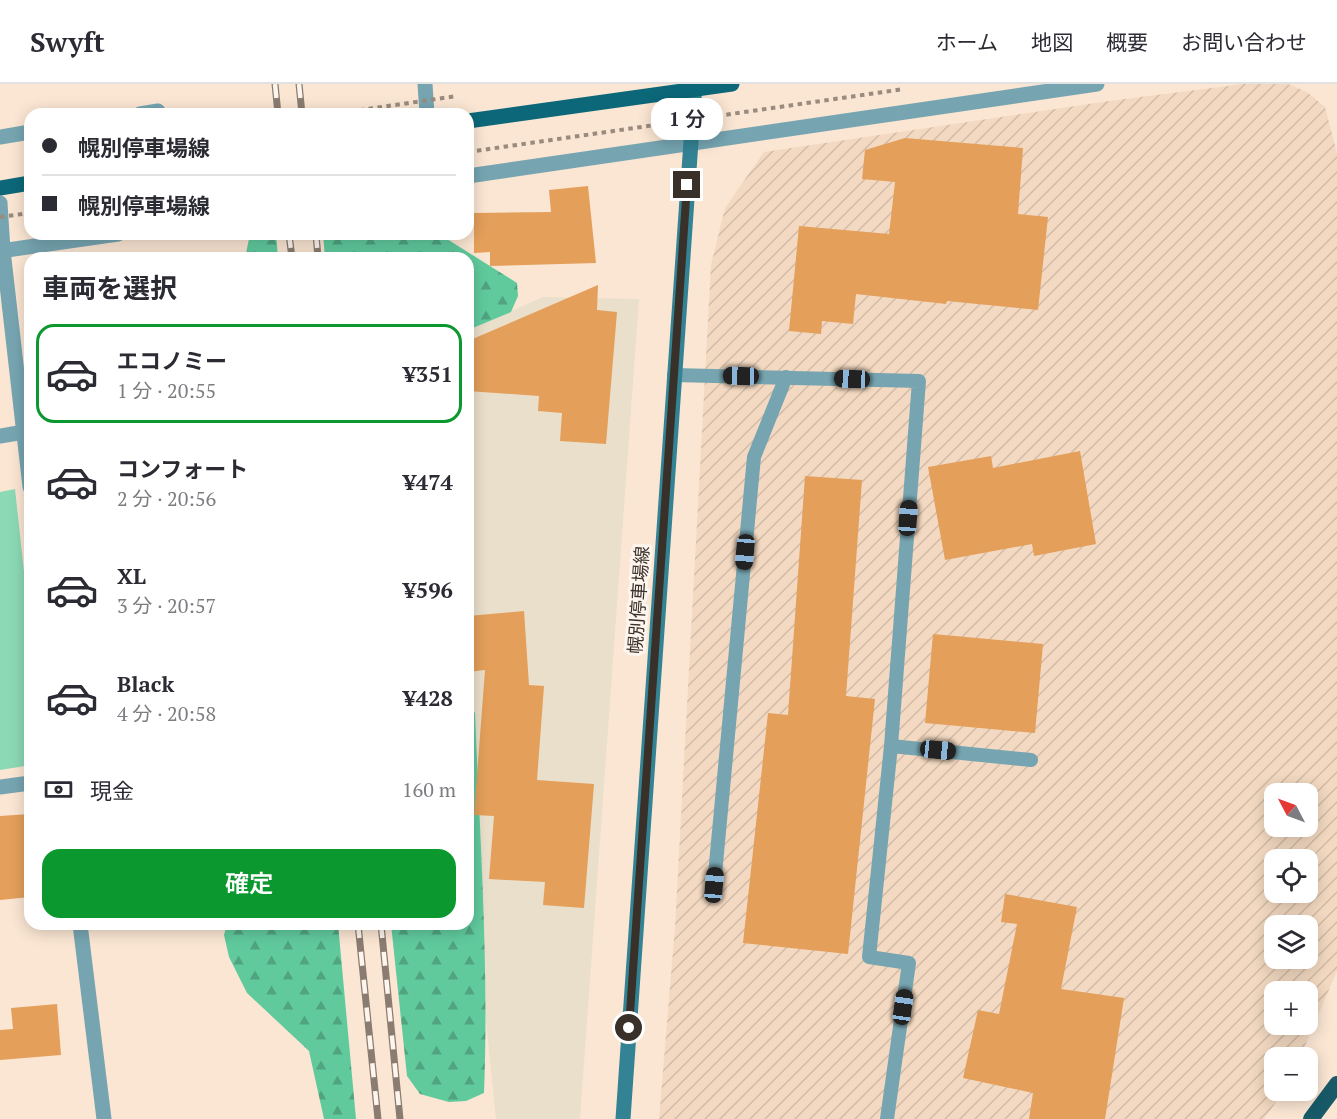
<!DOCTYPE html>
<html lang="ja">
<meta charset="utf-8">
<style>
body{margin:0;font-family:"PT Serif","Noto Sans JP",serif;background:#f2f2f3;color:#2b2b33;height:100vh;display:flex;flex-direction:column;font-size:22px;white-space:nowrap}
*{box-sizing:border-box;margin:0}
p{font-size:20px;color:#7c7c81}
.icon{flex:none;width:33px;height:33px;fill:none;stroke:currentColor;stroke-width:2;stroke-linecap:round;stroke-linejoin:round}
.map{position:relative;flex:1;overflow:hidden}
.panel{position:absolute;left:24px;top:168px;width:450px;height:678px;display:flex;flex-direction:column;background:#fff;border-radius:18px;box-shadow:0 3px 15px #0003}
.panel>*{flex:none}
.hud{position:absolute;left:24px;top:24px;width:450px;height:132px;border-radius:18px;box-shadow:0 3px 15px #0003;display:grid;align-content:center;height:132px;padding:0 18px;background:#fff}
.needle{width:39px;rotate:311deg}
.buttons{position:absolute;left:1264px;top:699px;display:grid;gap:12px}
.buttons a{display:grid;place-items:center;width:54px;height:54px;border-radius:12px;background:#fff;box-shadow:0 3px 15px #0003;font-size:30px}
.end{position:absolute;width:27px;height:27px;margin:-14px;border:8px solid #383029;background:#fff;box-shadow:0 0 0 3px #fff}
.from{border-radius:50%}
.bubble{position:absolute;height:42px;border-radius:18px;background:#fff;box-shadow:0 3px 15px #0003;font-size:20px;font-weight:600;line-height:42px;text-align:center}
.car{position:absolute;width:18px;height:36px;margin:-18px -9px;border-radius:8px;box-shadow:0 0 4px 2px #0007;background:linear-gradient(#222 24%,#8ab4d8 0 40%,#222 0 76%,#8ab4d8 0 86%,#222 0)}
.hud b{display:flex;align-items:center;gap:21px;height:57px;font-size:22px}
.hud b+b{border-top:2px solid #e1e1e2}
.hud i{width:15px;height:15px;background:#2b2b33}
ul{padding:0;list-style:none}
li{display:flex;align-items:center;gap:18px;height:99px;margin:0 12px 9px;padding:0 6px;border:3px solid transparent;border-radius:18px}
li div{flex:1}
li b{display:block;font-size:22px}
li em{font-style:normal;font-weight:600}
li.current{border-color:#0b982f}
li>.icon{width:54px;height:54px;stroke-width:1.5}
h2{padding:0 18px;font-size:27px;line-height:72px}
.pay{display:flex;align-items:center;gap:15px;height:66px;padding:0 18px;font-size:22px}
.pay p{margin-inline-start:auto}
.primary-button{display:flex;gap:12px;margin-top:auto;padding:12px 18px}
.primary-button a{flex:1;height:69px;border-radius:18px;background:#0b982f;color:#fff;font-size:24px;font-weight:600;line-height:69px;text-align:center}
header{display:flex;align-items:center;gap:36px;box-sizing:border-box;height:84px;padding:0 30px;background:#fff;border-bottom:2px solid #e1e1e2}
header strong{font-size:28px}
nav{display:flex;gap:33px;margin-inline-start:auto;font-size:21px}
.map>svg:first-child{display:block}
.commercial{fill:#eadfca}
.industrial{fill:url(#industrial-furrows);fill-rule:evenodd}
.green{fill:#8cd9b5}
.forest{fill:url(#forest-firs)}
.building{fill:#e49f5a}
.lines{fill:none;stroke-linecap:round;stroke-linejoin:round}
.service{stroke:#76a5b1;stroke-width:14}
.minor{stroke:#76a5b1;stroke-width:15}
.secondary{stroke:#338394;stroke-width:15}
.primary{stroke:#0c6879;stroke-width:15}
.trunk{stroke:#185a68;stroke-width:16}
.rail-casing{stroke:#8a7c70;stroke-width:7}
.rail{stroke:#fef5ee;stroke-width:4.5;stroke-dasharray:14;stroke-linecap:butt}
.path-bridge{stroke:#9a8b7e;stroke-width:4;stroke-dasharray:4.5 4.5;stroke-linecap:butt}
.primary-bridge{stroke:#0c6879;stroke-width:15}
.route{stroke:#383029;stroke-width:8}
.labels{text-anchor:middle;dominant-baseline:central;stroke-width:6;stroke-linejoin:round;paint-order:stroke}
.street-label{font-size:18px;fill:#383029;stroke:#fef5ee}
</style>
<header>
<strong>Swyft</strong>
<nav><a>ホーム</a><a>地図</a><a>概要</a><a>お問い合わせ</a></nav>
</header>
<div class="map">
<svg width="1337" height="1035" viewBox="0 0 1337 1035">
<defs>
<pattern id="industrial-furrows" width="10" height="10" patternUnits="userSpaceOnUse" patternTransform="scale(1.5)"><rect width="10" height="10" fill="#f3d9c1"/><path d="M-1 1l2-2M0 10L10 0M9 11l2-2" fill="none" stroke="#d1bba6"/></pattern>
<pattern id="forest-firs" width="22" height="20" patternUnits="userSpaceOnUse" patternTransform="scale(1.5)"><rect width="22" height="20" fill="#60ca9d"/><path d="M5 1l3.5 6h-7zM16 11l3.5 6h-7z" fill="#50a480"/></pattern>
</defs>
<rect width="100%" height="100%" fill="#fbe6d3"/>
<path class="commercial" d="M543,213L639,215L580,1035H496L468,761V246Z"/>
<path class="industrial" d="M1243,0H1288L1307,8L1325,23L1337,69V887L1300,973L1275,974V1006L1284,1007L1264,1035H659L675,843L711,181L725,124L764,68L1109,17ZM1275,710H1308V742H1275ZM1275,776H1308V808H1275ZM1275,842H1308V874H1275ZM1275,908H1308V940H1275Z"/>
<path class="green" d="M15,405L30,543V679L25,682L0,686V408Z"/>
<g class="forest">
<path d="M250,150H276L278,174H245Z"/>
<path d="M323,150H439L517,199L518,212L511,228L468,246V174H325Z"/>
<path d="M468,620L475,629C480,756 489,883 484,1009L466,1017L449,1018L420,1010L407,992L391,840H468Z"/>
<path d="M227,840H338L356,1035H324L309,967L247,909L229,873L224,851Z"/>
</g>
<g class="building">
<path d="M905,54L1023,64L1018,130L1048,133L1038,226L947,217L946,220L856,210L853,240L822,237L821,250L789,247L799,142L889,150L895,98L862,95L865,66Z"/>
<path d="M588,102L596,179L490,182V168L474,169V129L551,128L549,106Z"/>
<path d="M598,201L597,226L617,228L606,360L560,357L562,329L538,327L539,312L468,307V257Z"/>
<path d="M1080,367L1096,460L1034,472L1032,460L945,476L928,383L991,372L993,384Z"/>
<path d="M805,392L862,396L846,612L875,615L848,870L743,859L768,629L788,631Z"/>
<path d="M524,527L529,601L544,602L537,696L594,700L584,824L543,821L545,798L489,795L494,732L474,731L485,586L468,588V532Z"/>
<path d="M933,550L1043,560L1035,649L925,639Z"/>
<path d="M30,730V813L0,816V732Z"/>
<path d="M1005,810L1077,823L1061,905L1124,914L1105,1035H1029L1033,1009L963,994L978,926L999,930L1017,840L1001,838Z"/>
<path d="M57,920L61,971L0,976V946L13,945L11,924Z"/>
</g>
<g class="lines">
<g class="service">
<path d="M674,291L919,297L891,662L869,873L909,879L887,1035"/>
<path d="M891,662L1031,676"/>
<path d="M714,801L754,373L786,293"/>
</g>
<g class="minor">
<path d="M425,0L427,30"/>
<path d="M140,30L158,27V30"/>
<path d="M0,53L30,48"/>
<path d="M468,92L1097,0"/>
<path d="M0,119L3,166L30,403"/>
<path d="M0,167L118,150"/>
<path d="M0,352L24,348"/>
<path d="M0,703L30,699"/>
<path d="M80,840L104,1035"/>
</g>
<path class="secondary" d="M623,1035L695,0"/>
<path class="primary" d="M0,104L30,99"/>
<path class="trunk" d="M1311,1035L1337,1000"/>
<g class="rail-casing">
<g id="rail">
<path d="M275,0L278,30"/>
<path d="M299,0L302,30"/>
<path d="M289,150L292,174"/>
<path d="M316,150L318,174"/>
<path d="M358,840L378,1035"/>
<path d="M381,840L400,1035"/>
</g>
</g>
<use href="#rail" class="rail"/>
<g class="path-bridge">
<path d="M333,30L457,12"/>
<path d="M468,68L904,5"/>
<path d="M0,133L30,129"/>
</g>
<path class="primary-bridge" d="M468,37L732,0"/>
</g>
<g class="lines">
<path class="route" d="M629,944L687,101"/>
</g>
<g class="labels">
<g class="street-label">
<text transform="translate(638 516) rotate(-86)">幌別停車場線</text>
</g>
</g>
</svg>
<div class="buttons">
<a><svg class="needle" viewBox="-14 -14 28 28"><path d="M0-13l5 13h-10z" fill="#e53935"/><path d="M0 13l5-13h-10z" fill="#7c7c81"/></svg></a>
<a><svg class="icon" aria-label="locate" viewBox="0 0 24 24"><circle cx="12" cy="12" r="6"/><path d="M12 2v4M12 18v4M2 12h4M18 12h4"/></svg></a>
<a><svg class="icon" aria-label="layers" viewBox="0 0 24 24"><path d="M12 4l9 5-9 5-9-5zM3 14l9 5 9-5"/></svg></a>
<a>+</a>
<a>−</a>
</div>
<i class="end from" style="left:629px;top:944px"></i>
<i class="end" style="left:687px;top:101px"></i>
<div class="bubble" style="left:651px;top:14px;width:72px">1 分</div>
<i class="car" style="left:741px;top:292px;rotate:271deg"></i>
<i class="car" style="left:852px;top:295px;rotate:272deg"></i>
<i class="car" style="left:908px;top:434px;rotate:4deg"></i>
<i class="car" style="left:745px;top:468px;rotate:185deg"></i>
<i class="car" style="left:938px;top:666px;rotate:96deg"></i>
<i class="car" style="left:714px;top:801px;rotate:5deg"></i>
<i class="car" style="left:903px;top:923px;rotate:8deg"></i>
<div class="hud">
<b><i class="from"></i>幌別停車場線</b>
<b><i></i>幌別停車場線</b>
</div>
<section class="panel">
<h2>車両を選択</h2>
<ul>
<li class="current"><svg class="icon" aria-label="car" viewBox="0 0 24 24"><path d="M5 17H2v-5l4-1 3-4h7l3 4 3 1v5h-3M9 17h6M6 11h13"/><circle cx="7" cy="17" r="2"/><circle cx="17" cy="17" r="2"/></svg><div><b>エコノミー</b><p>1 分 · 20:55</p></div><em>¥351</em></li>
<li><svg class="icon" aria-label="car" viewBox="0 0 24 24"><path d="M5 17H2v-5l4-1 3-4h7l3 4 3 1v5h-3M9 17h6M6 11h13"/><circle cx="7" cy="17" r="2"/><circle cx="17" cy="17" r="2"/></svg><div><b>コンフォート</b><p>2 分 · 20:56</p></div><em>¥474</em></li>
<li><svg class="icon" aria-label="car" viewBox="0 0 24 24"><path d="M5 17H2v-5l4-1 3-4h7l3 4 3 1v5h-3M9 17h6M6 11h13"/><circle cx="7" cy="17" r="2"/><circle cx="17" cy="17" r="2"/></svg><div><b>XL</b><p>3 分 · 20:57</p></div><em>¥596</em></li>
<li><svg class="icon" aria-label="car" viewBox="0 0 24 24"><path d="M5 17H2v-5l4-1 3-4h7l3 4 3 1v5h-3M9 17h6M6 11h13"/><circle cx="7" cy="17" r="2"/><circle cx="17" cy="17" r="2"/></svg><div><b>Black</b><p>4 分 · 20:58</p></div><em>¥428</em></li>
</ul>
<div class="pay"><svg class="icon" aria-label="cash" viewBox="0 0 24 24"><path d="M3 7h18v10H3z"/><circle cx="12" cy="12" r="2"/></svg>現金<p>160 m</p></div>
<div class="primary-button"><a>確定</a></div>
</section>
</div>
